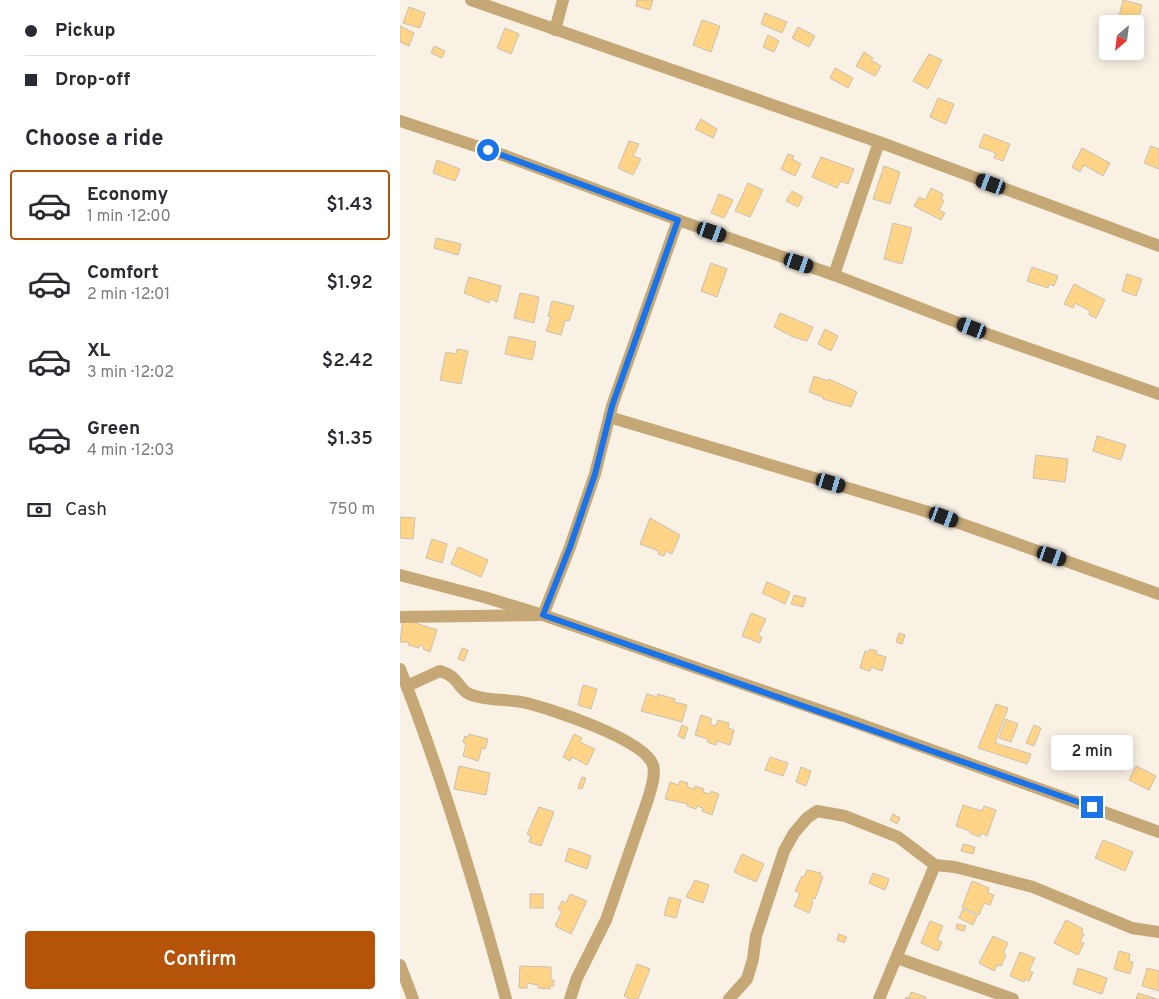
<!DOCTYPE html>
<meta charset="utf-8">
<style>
body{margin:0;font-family:Overpass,sans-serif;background:#f7f7f7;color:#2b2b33;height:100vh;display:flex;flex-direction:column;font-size:19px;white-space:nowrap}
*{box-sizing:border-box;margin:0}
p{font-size:16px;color:#7c7c81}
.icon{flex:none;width:28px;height:28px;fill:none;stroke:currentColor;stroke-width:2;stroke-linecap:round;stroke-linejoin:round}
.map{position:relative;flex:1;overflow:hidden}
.drawer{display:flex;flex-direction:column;background:#fff;width:400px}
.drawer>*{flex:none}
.banner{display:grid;align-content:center;height:110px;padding:0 25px;background:#fff}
.needle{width:32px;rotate:208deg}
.buttons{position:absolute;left:699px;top:15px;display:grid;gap:10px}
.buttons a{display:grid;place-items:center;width:45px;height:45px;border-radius:5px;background:#fff;box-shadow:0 2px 12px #0003;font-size:25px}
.end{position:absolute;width:22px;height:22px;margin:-11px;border:6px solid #1a73e8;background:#fff;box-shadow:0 0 0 2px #fff}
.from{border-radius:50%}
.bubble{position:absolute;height:35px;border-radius:5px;background:#fff;box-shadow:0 2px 12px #0003;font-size:16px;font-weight:600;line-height:35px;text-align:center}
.car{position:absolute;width:15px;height:30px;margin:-15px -8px;border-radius:6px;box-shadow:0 0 4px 1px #0007;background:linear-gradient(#222 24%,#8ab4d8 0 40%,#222 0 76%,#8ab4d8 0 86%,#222 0)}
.banner b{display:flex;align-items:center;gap:18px;height:48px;font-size:19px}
.banner b+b{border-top:1px solid #e1e1e2}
.banner i{width:12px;height:12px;background:#2b2b33}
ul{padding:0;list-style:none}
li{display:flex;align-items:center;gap:15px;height:70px;margin:0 10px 8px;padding:0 15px;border:2px solid transparent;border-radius:5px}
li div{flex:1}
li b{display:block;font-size:19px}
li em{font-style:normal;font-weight:600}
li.current{border-color:#b45309}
li>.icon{width:45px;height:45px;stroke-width:1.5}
h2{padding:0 25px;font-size:22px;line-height:60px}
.pay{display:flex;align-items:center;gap:12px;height:55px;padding:0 25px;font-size:19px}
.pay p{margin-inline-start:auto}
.cta{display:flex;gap:10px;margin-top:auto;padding:10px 25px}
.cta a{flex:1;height:58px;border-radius:5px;background:#b45309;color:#fff;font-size:20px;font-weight:600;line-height:58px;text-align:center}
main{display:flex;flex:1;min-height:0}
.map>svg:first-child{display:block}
.building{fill:#ffd486;stroke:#c8c0b3}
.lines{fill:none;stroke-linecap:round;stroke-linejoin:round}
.minor{stroke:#c5a876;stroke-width:12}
.route{stroke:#1a73e8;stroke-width:6}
</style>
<main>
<section class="drawer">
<div class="banner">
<b><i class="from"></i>Pickup</b>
<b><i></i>Drop-off</b>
</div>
<h2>Choose a ride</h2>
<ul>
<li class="current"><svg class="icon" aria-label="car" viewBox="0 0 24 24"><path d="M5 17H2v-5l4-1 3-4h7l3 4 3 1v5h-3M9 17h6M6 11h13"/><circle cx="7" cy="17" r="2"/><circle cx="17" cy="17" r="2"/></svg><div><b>Economy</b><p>1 min · 12:00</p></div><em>$1.43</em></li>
<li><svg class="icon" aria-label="car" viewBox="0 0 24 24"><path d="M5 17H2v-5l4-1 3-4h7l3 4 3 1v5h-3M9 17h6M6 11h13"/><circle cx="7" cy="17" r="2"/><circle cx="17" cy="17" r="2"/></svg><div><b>Comfort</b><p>2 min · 12:01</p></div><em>$1.92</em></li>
<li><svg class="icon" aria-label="car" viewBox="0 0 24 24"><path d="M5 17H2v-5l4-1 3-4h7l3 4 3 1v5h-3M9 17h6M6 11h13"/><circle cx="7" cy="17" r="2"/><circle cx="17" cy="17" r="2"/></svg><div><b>XL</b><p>3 min · 12:02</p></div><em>$2.42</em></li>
<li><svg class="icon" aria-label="car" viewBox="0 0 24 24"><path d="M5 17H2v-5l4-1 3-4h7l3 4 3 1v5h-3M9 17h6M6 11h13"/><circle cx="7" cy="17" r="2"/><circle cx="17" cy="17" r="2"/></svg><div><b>Green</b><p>4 min · 12:03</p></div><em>$1.35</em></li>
</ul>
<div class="pay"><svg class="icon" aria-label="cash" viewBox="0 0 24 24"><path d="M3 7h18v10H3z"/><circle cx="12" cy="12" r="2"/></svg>Cash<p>750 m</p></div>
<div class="cta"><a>Confirm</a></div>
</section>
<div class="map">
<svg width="759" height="999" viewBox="0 0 759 999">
<rect width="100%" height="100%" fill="#f9f1e4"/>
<g class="building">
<path d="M237,0H253L250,10L236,6Z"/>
<path d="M723,0L742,5L735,31V24H717Z"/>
<path d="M9,7L25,13L20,28L3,23Z"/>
<path d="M365,13L387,22L382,33L361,24Z"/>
<path d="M302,20L320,26L311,52L293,45Z"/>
<path d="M0,26L14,33L9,46L0,42Z"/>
<path d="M398,27L415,36L409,47L392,38Z"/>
<path d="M105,28L119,34L111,54L97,48Z"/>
<path d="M368,35L379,41L374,52L363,47Z"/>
<path d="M34,46L45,51L42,58L31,53Z"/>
<path d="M464,52L473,58L471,60L481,66L475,76L456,66Z"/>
<path d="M529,54L542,60L528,89L513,81Z"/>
<path d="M435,68L453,78L448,88L430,78Z"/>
<path d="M538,98L554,104L546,124L530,117Z"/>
<path d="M301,119L317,129L313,138L295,129Z"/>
<path d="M584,134L610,144L603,161L594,158L596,153L579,147Z"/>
<path d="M229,141L239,144L233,156L241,159L233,175L218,168Z"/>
<path d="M751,146L759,149V169L744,163Z"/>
<path d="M682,148L710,163L703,176L684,165L680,172L672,167Z"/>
<path d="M388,154L394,156L392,159L401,164L395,176L381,169Z"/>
<path d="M421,157L454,169L448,184L441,181L437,188L412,177Z"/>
<path d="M37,160L60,169L55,181L33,173Z"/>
<path d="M484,166L500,172L490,204L473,199Z"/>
<path d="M348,183L363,190L350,217L335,211Z"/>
<path d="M531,188L543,194L541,199L544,201L539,210L545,213L541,220L514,206L519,197L525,200Z"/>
<path d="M392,191L403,197L398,207L386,201Z"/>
<path d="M319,194L333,200L324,218L311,213Z"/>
<path d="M493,223L512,228L502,264L484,259Z"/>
<path d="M36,238L61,244L58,255L34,248Z"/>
<path d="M311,263L327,269L317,297L301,291Z"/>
<path d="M632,267L658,276L654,286L649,284L648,288L627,281Z"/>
<path d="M727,274L742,279L736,296L722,291Z"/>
<path d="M69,277L101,286L97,302L90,299L89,303L64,293Z"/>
<path d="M674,284L705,300L696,318L689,315L690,311L675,303L673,308L664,304Z"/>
<path d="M120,293L139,297L134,323L114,318Z"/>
<path d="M152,301L174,306L169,321L165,320L161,335L146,331L151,317L148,316Z"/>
<path d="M380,313L413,327L407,341L393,337L374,327Z"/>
<path d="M425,329L438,336L431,351L418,344Z"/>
<path d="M109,336L136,342L132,360L105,354Z"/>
<path d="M57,349L68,351L61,384L40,380L46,352L56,354Z"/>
<path d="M414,376L428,381L429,379L457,392L451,407L423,399V397L409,392Z"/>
<path d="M697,436L726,445L721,460L693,451Z"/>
<path d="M636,455L668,459L665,482L633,478Z"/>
<path d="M0,517L15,518L13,539L0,538Z"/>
<path d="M250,518L280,535L272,554L266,551L264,556L258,554L259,551L240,544Z"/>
<path d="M32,539L47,544L42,563L26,558Z"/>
<path d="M58,547L88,560L81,577L51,564Z"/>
<path d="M367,582L390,592L385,604L362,593Z"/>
<path d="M394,595L406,598L403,607L391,604Z"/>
<path d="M351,613L366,619L358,636L362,637L360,643L342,636Z"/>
<path d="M3,619L37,630L30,652L23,649L24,646L20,645L19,648L8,645L9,642H0Z"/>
<path d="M499,633L505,635L502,644L496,642Z"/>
<path d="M62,648L68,650L64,661L58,659Z"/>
<path d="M470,649L477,651L476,654L486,657L482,671L471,667L470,671L460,668L465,651L469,652Z"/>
<path d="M183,685L197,689L191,709L178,705Z"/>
<path d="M247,694L257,697L258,694L275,699L274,702L287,705L282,722L241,711Z"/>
<path d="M596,704L608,708L595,743L631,754L627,764L578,748Z"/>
<path d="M301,715L312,719L310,724L316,726L318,720L329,723L328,728L334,730L330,745L317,741L316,745L307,742L308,739L295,735Z"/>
<path d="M606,719L618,724L611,742L599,738Z"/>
<path d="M282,725L288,728L284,739L278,736Z"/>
<path d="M634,725L641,728L634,746L626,743Z"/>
<path d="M69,734L88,739L85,749L82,748L78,761L63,756L66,744L63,742L65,736L68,737Z"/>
<path d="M174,734L182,738L180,742L195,749L187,765L172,757L170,761L163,757Z"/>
<path d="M370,757L388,763L383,776L365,770Z"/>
<path d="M59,766L90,773L86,795L54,789Z"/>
<path d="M736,766L756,776L749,790L729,780Z"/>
<path d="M401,767L411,771L406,786L396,782Z"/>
<path d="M182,777L186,778L182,789L178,788Z"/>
<path d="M280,781L288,783L287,787L294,789L295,786L304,789L303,792L310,794L311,791L319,794L312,815L302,811L303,808L297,806L296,809L287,806L288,804L265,799L270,782L278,785Z"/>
<path d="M563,805L582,811L584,806L596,810L587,836L581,833L580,837L570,833V831L556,826Z"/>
<path d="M139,807L154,812L141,846L129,842L131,836L127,834Z"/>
<path d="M493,814L500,818L497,824L490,820Z"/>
<path d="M703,840L733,852L725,871L695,858Z"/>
<path d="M563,844L575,847L573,854L561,851Z"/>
<path d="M169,848L191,856L187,869L165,861Z"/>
<path d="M342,854L364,864L356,882L334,872Z"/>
<path d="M407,870L421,873L420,876L423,877L415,899L413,898L411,901L413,902L409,913L394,906L400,894L395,891L402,876L404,877Z"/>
<path d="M473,873L489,879L485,890L469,883Z"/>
<path d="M295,880L309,885L303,903L286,897Z"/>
<path d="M572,881L589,888L588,893L594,895L590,905L584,903L579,915L562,907Z"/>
<rect x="130" y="894" width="13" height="14"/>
<path d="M170,894L187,901L171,934L155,926L162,911L158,909L162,901L166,903Z"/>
<path d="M269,897L281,900L276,918L264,915Z"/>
<path d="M563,909L577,916L573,925L559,918Z"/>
<path d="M666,920L683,929L681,933L684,934L680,942L684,943L678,955L654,943Z"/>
<path d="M530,921L543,926L537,940L542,942L538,951L521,943Z"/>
<path d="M557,924L566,926L564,931L556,929Z"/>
<path d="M439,934L447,937L444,943L437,940Z"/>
<path d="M593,936L608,943L603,953L606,955L601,966L597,965L594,971L579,963Z"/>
<path d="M719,951L730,954L729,961L733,962L730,974L714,969Z"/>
<path d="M620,952L635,958L629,971L633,972L629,981L625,979L624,982L610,976Z"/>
<path d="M237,964L250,969L238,999H230L224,996Z"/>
<path d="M120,966L151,967V980H154V986H150V989L138,988V985L127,983V988H119Z"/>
<path d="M678,968L707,978L702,994L673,984Z"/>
<path d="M747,968L759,971V991L742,986Z"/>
<path d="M511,992L526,997L525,999H505L506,997L509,998Z"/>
<path d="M738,993L757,999H736Z"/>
</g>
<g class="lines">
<g class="minor">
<path d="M71,0L479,142L759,246"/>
<path d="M155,30L163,0"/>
<path d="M0,121L106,156L278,220L434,275L590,335L759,394"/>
<path d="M434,275L479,142"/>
<path d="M209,417L525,511L759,594"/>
<path d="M0,575L84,597L143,615L451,721L759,832"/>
<path d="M0,617L143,615L170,547L195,474L212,406L278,220"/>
<path d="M0,669C42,776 76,888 106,999"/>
<path d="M7,686L40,671C60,677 57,688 69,694C85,701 105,699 122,702C149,708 244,739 253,765C256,775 251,789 248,799L206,920L177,978L170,999"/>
<path d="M497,958L613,999"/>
<path d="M0,965L13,999"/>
<path d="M329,999L347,979L353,959L356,936L384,851L394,833L407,818L417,811L445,816L498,837L535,865L555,867L633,887L732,928L759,932"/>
<path d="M479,999L535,865"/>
</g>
</g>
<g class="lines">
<path class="route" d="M88,150L278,220L212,406L195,474L170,547L143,615L692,807"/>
</g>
</svg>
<div class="buttons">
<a><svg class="needle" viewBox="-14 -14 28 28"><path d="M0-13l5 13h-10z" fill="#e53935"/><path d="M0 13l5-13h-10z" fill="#7c7c81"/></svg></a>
</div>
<i class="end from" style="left:88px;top:150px"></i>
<i class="end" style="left:692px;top:807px"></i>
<div class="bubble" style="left:651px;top:735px;width:82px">2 min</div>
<i class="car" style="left:591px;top:184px;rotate:290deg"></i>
<i class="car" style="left:312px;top:232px;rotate:109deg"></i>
<i class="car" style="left:399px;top:263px;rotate:109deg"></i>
<i class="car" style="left:572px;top:328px;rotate:291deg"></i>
<i class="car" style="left:431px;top:483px;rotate:107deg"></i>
<i class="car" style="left:544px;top:517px;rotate:110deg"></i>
<i class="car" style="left:652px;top:556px;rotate:109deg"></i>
</div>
</main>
